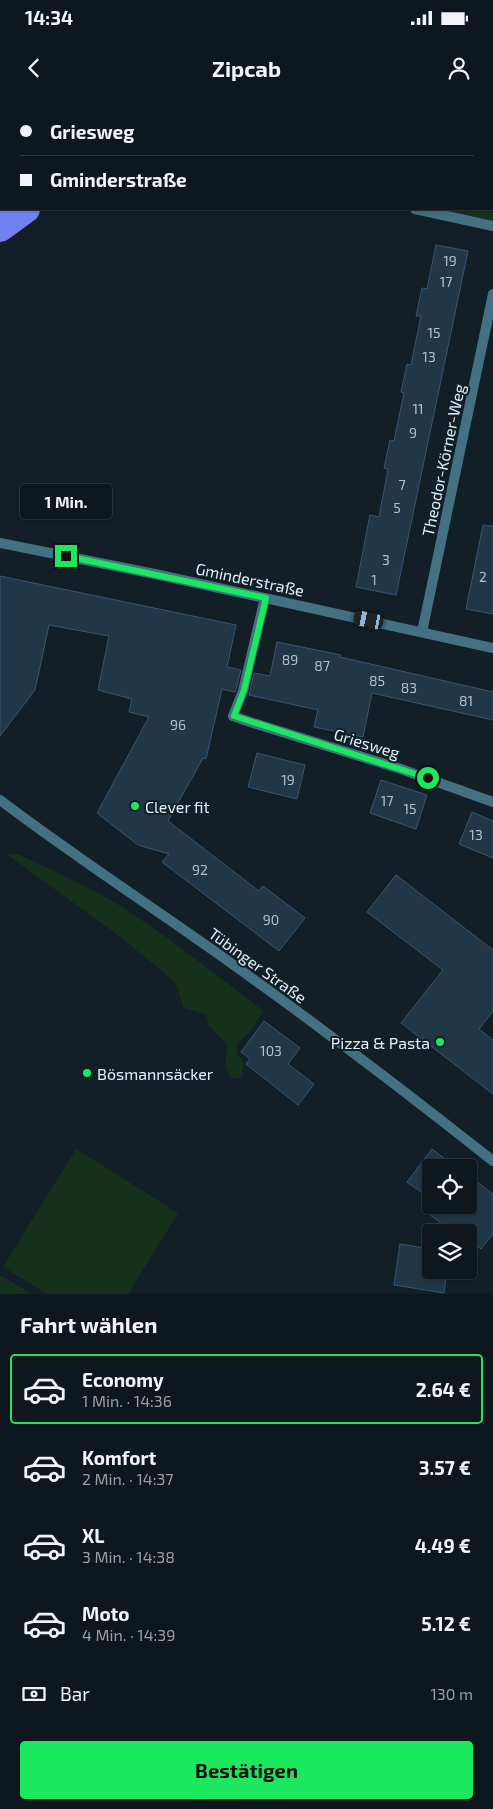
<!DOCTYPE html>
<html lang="de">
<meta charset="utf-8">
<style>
body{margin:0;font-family:"Exo 2",sans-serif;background:#1c242a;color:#f1f3f6;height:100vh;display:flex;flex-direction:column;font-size:19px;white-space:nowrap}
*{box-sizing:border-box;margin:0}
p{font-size:16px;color:#9b9fa4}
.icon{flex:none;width:28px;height:28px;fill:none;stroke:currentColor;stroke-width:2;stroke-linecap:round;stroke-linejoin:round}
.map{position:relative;height:1194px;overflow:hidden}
.drawer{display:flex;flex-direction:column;background:#0e171d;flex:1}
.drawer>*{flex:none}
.banner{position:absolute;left:0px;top:0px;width:494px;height:110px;box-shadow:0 1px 4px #0004,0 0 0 1px #2e363b;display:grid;align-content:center;height:110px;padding:0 20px;background:#0e171d}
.buttons{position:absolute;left:422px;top:1059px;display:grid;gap:10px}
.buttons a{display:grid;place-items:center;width:55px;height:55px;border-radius:5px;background:#0e171d;box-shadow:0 1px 4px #0004,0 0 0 1px #2e363b;font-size:25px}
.end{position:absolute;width:22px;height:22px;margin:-11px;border:6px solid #1ce85f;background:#111;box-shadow:0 0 0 2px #111}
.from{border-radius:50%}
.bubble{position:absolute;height:35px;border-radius:5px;background:#0e171d;box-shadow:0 1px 4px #0004,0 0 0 1px #2e363b;font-size:16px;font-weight:700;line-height:35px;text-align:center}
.car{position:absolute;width:15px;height:30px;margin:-15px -8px;border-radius:6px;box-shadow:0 0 4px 1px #0007;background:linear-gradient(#222 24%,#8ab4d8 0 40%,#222 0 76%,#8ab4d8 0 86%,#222 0)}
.banner b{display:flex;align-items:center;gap:18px;height:48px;font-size:19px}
.banner b+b{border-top:1px solid #2e363b}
.banner i{width:12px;height:12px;background:#f1f3f6}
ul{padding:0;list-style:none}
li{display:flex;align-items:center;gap:15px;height:70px;margin:0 10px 8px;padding:0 10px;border:2px solid transparent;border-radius:5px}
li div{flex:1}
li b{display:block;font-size:19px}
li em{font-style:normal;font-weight:700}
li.selected{border-color:#1ce85f}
li>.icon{width:45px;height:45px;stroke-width:1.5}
h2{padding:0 20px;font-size:22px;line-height:60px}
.pay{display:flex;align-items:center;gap:12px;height:55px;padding:0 20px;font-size:19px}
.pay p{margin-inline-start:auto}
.primary-button{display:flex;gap:10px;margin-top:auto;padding:10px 20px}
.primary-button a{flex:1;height:58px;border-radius:5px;background:#1ce85f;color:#111;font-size:20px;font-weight:700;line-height:58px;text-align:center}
.status{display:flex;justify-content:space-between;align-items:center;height:35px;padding:0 25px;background:#0e171d;direction:ltr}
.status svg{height:14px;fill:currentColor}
header{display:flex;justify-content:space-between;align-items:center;height:65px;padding:0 20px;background:#0e171d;font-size:22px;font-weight:700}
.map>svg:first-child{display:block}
.green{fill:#16311b}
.building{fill:#213646;stroke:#355770}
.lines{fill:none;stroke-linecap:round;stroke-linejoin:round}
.service{stroke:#437181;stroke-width:10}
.minor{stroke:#437181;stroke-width:10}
.tertiary{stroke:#437181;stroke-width:10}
.primary{stroke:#6f82f0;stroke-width:28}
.route{stroke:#1ce85f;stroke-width:6}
.poi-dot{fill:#1ce85f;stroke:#131f27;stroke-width:2}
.labels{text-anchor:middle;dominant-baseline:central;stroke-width:4;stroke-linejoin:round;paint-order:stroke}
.number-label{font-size:14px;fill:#aec2ce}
.street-label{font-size:16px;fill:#ddf1fc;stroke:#131f27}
.poi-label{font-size:16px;fill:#ddf1fc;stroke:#131f27;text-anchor:start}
</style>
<div class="status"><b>14:34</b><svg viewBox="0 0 49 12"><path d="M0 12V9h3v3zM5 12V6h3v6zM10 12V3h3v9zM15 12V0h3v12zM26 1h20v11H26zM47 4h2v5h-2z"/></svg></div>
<header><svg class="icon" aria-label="back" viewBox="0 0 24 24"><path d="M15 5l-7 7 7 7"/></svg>Zipcab<svg class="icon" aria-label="person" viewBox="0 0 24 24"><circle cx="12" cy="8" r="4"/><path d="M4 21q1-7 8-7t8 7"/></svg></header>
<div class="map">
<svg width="493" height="1194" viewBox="0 0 493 1194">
<rect width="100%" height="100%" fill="#131f27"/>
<g class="green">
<path d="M493,49V126L419,109H492Z"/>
<path d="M18,754C51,770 86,785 117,804C168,836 215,874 263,911L250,932L238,943L237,953L243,961L242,978H231C224,966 225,958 228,945L209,926L206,914L184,908L175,882L123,839L8,755Z"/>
<path d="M76,1049L178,1113L128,1194H47L3,1167Z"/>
<path d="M0,1175L32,1194H0Z"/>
</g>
<g class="building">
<path d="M436,145L468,151L396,495L356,487L370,415L379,417L388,369L384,368L390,340L394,341L404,293L401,292L407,264L411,265L421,216H416L422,188L427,189Z"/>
<path d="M483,425L493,426V514L466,509Z"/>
<path d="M0,476L236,525L227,567L241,570L236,589L235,592L222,589L206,659L203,658L168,721L259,791L263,786L305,818L279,851L162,762L169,754L138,745L97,713L149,617L129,612L132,599L98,590L109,536L49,525L35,590L0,636Z"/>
<path d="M277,542L341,555L340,557L493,592V620L372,593L363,637L314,627L318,610L249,595L254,573L270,576Z"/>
<path d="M257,653L305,665L297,699L248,687Z"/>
<path d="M381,680L427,695L416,729L370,713Z"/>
<path d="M472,712L493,721V758L459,744Z"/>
<path d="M396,775L493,850V911L479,929L493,940V994L401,923L443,870L367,812Z"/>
<path d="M264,921L300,948L288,964L314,984L298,1005L246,964L250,959L241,952Z"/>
<path d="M432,1049L457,1068H431V1099L407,1082Z"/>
<path d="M469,1076L493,1094V1134L481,1149L469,1140V1132H459L454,1129L453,1132L425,1111L431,1102V1105H469Z"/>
<path d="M400,1144L431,1149V1170H447L444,1193L394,1185Z"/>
</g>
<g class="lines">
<path class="service" d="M233,616L250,622L401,669L493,702"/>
<g class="minor">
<path d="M415,109L493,126"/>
<path d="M0,443L155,474L493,548"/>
<path d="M422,532L493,194"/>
<path d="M233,616L243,591L265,498"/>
</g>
<path class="tertiary" d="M0,700C79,760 162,813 242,871C327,932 411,996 493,1061"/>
<g class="primary">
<path d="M97,1L99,0"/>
<path d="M185,1L187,0"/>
<path d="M0,68L1,67"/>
<path d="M0,128L26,109"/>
</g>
</g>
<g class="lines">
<path class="route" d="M66,456L266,498L244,590L234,616L428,678"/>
</g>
<g class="poi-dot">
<circle cx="135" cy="706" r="5"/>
<circle cx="440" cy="942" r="5"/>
<circle cx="87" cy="973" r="5"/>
</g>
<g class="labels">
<g class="number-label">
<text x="450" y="160">19</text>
<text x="446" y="181">17</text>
<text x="434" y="232">15</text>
<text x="429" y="256">13</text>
<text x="418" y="308">11</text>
<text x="413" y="332">9</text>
<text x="402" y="384">7</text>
<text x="397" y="407">5</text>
<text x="386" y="459">3</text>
<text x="483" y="476">2</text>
<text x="374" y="479">1</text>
<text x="290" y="559">89</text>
<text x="322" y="565">87</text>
<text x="377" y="580">85</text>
<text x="409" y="587">83</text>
<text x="466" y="600">81</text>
<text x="178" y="624">96</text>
<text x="288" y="679">19</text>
<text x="387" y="700">17</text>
<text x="410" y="708">15</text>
<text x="476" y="734">13</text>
<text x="200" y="769">92</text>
<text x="271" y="819">90</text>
<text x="271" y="950">103</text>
</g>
<g class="street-label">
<text transform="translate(443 360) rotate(-78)">Theodor-Körner-Weg</text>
<text transform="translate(250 479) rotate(12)">Gminderstraße</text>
<text transform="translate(367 643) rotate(17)">Griesweg</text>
<text transform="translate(258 865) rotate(36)">Tübinger Straße</text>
</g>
<g class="poi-label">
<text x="145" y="706">Clever fit</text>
<text x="430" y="942" text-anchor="end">Pizza &amp; Pasta</text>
<text x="97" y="973">Bösmannsäcker</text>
</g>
</g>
</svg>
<div class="buttons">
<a><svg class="icon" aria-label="locate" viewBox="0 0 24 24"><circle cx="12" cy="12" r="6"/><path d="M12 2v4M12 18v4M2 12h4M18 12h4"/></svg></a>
<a><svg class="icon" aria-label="layers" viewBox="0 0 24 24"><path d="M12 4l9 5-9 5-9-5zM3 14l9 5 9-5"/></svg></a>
</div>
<i class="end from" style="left:428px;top:678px"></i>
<i class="end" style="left:66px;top:456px"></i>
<div class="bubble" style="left:20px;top:384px;width:92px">1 Min.</div>
<i class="car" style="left:369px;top:520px;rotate:282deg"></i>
<div class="banner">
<b><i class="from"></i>Griesweg</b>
<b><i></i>Gminderstraße</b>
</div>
</div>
<section class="drawer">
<h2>Fahrt wählen</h2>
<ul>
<li class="selected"><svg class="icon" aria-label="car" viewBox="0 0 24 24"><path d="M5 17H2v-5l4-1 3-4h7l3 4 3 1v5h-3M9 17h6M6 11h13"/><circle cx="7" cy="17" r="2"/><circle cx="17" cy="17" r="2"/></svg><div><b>Economy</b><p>1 Min. · 14:36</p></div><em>2.64 €</em></li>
<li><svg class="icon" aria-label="car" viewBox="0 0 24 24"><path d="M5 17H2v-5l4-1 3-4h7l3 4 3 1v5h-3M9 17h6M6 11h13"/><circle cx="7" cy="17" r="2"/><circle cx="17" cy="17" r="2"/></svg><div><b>Komfort</b><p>2 Min. · 14:37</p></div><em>3.57 €</em></li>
<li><svg class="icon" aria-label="car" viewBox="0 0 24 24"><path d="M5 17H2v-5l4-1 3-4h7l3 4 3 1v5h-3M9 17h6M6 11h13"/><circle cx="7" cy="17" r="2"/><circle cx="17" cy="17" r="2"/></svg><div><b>XL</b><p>3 Min. · 14:38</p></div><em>4.49 €</em></li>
<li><svg class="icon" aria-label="car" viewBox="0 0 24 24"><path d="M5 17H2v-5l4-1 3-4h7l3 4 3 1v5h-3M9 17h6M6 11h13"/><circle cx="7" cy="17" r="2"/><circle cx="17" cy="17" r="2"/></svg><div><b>Moto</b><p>4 Min. · 14:39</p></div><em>5.12 €</em></li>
</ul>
<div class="pay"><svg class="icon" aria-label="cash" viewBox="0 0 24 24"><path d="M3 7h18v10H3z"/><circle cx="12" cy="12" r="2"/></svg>Bar<p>130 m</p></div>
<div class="primary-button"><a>Bestätigen</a></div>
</section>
